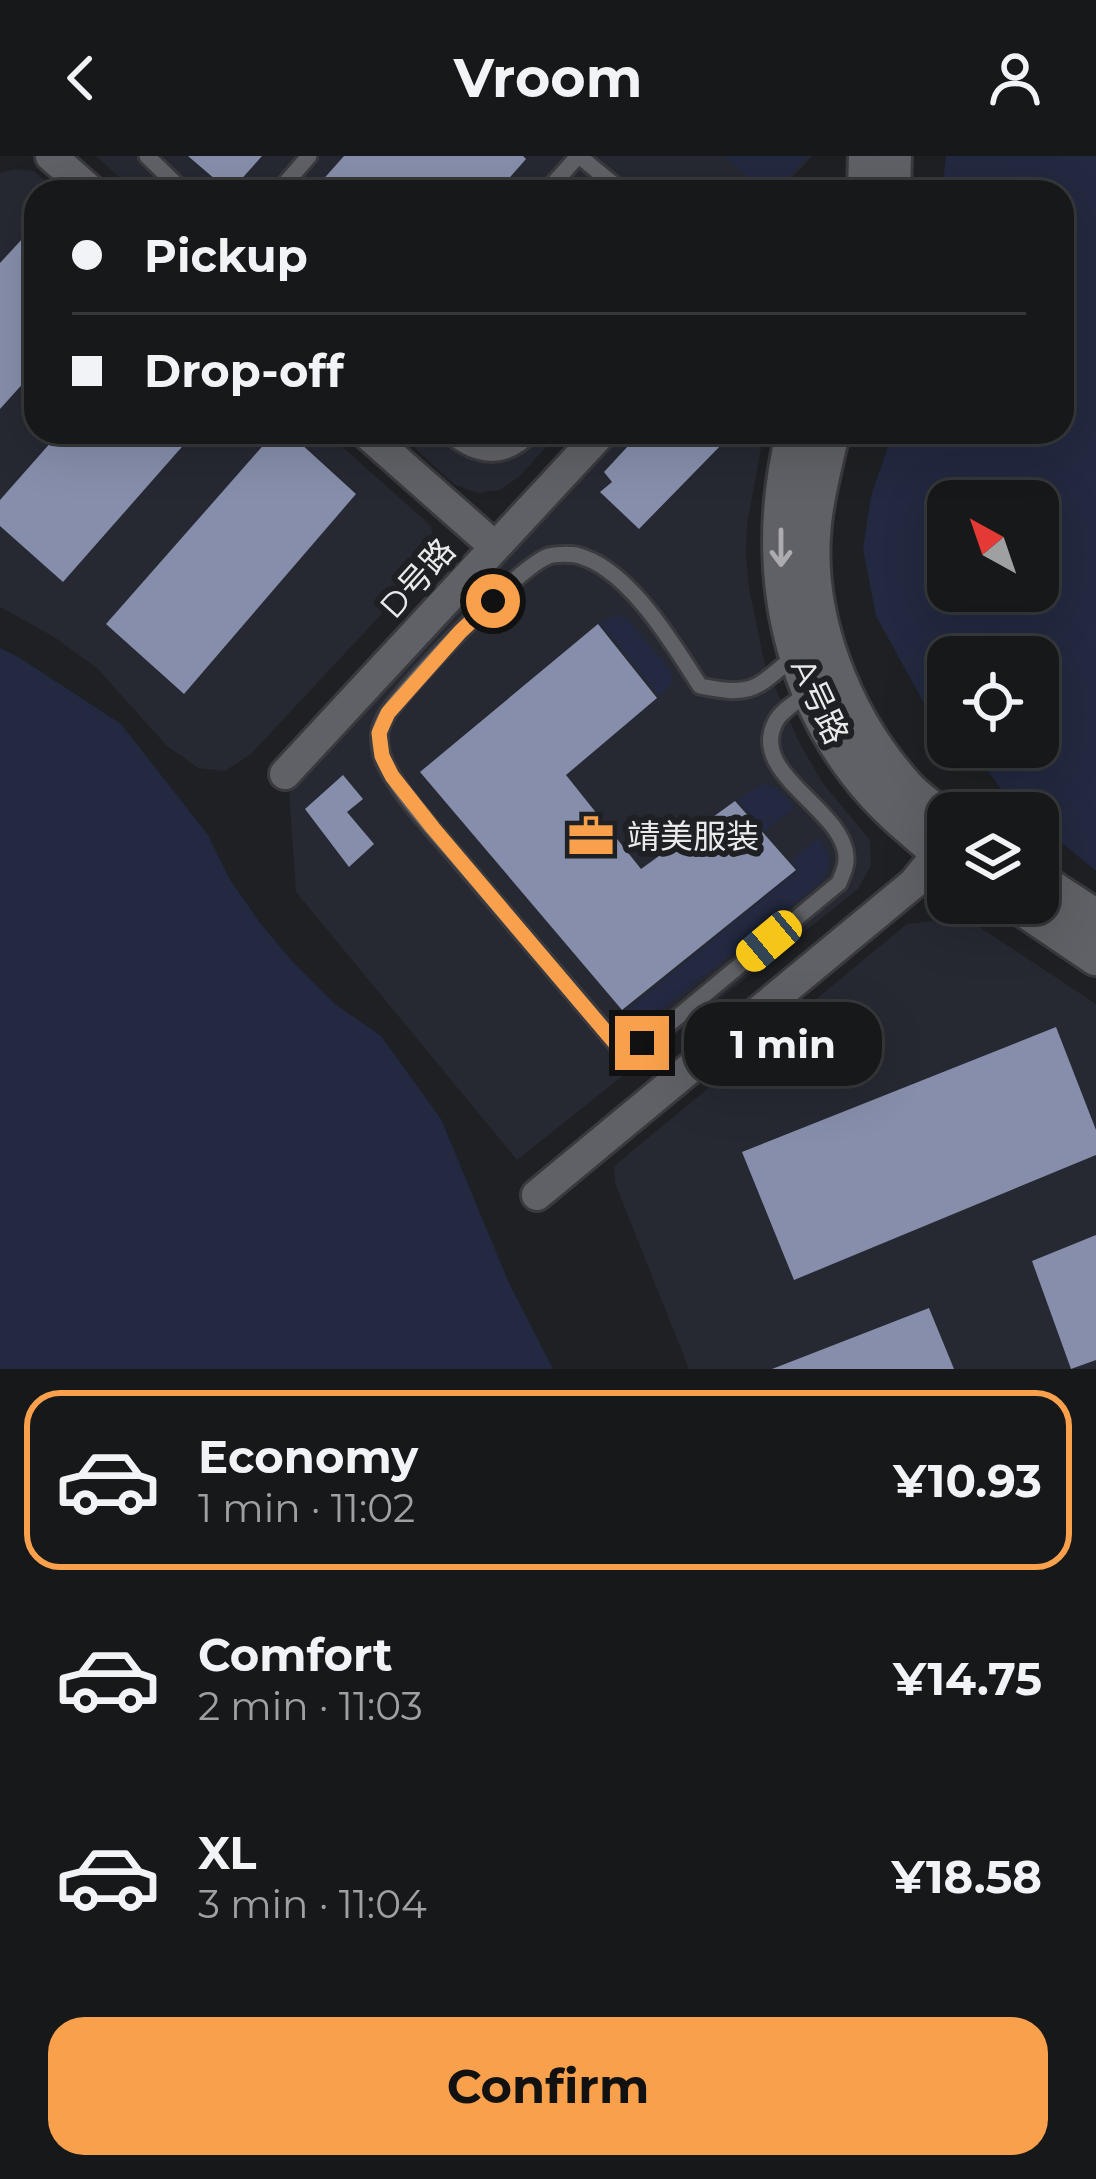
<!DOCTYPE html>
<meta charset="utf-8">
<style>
body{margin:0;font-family:Montserrat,"Noto Sans SC",sans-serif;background:#1f2123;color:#f1f3f6;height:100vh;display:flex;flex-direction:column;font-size:45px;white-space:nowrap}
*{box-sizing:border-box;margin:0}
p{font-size:39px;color:#9ea0a2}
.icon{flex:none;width:66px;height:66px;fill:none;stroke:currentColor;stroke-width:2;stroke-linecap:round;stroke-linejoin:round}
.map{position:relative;height:1213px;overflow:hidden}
.panel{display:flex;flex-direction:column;background:#16181a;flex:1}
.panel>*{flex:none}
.guide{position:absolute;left:24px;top:24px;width:1050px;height:264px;border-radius:36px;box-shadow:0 12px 48px #0002,0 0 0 3px #353739;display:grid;align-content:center;height:264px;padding:0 48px;background:#16181a}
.needle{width:78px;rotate:320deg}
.buttons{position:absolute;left:927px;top:324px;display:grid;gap:24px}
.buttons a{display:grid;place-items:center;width:132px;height:132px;border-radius:24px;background:#16181a;box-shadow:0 12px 48px #0002,0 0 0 3px #353739;font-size:60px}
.end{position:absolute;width:54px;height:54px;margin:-27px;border:15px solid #f8a04b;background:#111;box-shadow:0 0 0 6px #111}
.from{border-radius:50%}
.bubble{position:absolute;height:84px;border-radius:36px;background:#16181a;box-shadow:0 12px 48px #0002,0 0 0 3px #353739;font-size:39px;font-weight:700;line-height:84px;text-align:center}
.car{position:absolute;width:36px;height:72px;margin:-36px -18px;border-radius:15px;box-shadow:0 0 9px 3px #0007;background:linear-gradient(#f5c518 24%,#345 0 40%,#f5c518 0 76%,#345 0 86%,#f5c518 0)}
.guide b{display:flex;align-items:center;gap:42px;height:114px;font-size:45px}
.guide b+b{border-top:3px solid #353739}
.guide i{width:30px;height:30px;background:#f1f3f6}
ul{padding:21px 0 0;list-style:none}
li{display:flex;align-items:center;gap:36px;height:180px;margin:0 24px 18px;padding:0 24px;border:6px solid transparent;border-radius:36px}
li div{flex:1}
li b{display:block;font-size:45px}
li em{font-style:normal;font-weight:700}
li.current{border-color:#f8a04b}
li>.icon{width:108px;height:108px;stroke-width:1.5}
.cta{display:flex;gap:24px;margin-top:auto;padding:24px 48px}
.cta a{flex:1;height:138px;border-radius:36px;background:#f8a04b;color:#111;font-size:48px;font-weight:700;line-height:138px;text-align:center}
header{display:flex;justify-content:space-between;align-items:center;height:156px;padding:0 48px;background:#16181a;font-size:54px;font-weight:700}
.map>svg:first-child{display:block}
.built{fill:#262932}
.green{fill:#222940;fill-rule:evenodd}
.building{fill:#868eab}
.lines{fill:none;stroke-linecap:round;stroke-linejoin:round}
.lane-casing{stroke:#3a3a3e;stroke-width:21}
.street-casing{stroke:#3a3a3e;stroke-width:36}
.secondary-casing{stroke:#3a3a3e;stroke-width:42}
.lane{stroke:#606166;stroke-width:15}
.street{stroke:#606166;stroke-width:30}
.secondary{stroke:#606166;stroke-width:36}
.oneway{stroke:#acacb0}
.route{stroke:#f8a04b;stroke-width:15}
.labels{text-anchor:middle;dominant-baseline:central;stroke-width:12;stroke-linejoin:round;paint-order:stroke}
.street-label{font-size:33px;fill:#eaeaed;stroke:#1e2023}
.poi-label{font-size:33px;fill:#eaeaed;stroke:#1e2023;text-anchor:start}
</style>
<header><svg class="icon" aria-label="back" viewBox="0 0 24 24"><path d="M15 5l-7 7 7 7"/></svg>Vroom<svg class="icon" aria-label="person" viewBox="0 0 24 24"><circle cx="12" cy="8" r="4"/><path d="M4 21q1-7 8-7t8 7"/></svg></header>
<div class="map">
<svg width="1096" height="1213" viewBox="0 0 1096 1213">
<rect width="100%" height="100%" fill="#1e2023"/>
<g class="built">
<path d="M96,0H812L779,36H135Z"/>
<path d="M16,13L34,15L57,36H36V276H326L431,370L434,388L429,404L418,419L250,599L225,615L198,612L167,590L97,512L54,481L0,451V17Z"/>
<path d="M397,276H560L520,320L500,334L478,337L455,329Z"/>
<path d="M625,276H764L747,369L746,400L749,432L765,509L799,586L822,626L870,684L871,709L858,733L517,1004L296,736L289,637Z"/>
<path d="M956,762L975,768L1096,848V1213H689L615,1027L614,1010L907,768Z"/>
</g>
<g class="green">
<path d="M725,0H808L775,36H765Z"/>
<path d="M946,0H1096V715L1038,667V657H1026L1003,636L971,591H1038V501H948V569L925,549L876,460L863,393L871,340L893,276H1062V36H942ZM948,345H1038V435H948Z"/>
<path d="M615,459L627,462L671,515V529L659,540L600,467Z"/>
<path d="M0,492L20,502L121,568L208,679L229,722L260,767L292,805L335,848L381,880L441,963L509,1127L553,1213H0Z"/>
<path d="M762,628C778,629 785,640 795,651L764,676L737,644Z"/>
<path d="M818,682C832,700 833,711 819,728L664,852L635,864L624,856L798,714L791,705Z"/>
</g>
<g class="building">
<path d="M188,0H262L230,36Z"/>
<path d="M344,0H523L526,3L497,36H312Z"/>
<path d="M36,68V213L0,253V107Z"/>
<path d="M60,276H195L63,426L0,370V344Z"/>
<path d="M275,276H288L356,338L184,538L106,468Z"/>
<path d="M641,276H719L726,284L639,373L600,336L612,326L604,316Z"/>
<path d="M598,468L657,542L566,619L641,713L735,645L796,714L622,854L420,616Z"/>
<path d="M343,619L363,643L347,656L374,688L349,711L305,653Z"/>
<path d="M1056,871L1096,974V999L794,1124L742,996Z"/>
<path d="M1096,1079V1204L1071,1213L1032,1105Z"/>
<path d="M929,1152L954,1213H772Z"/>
</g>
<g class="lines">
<g class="lane-casing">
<g id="lane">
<path d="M147,0L184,36"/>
<path d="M579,0L623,36"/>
<path d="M278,36L309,0"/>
<path d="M546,36L578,0"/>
<path d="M446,276C476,303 505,306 533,276"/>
<path d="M795,500C755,533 753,541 700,530C673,488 628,411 576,399C570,398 556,398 549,400C520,409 403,532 386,560C379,572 378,581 381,595C387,626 440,681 461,706C513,767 565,827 616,888L642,887L663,873L839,727C843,717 847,710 846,700C843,653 749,618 775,567C780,555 799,544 810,536"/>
</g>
</g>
<g class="street-casing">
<g id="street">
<path d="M51,0L92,36"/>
<path d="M365,276L494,390"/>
<path d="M285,618L602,276"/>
<path d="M537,1039L914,727L939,696L947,675"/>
</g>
</g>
<g class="secondary-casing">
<g id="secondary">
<path d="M866,36L867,0"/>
<path d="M892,36L893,0"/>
<path d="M795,276C758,421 794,574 912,673C923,683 935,693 948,701"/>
<path d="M831,276C825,306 816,336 813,367C803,460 843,561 905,630C917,644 933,654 948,665"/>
<path d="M1038,724L1096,762"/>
<path d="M1016,747L1096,801"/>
</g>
</g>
<use href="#lane" class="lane"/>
<use href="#street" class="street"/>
<use href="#secondary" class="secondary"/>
</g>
<defs><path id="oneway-shaft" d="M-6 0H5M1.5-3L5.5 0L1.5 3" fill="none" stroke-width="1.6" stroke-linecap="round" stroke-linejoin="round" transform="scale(3)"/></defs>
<use class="oneway" href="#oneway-shaft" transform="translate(781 392) rotate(90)"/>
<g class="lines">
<path class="route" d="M493,445L460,476L388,557L379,577L382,600L392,620L433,672L616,888L642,887"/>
</g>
<defs>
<g id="office-bare" transform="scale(3.6)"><path d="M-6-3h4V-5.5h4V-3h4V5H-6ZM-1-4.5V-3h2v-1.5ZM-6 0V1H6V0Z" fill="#f8a04b" stroke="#1e2023" stroke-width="2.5" paint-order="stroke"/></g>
</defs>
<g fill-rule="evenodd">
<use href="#office-bare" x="591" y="680"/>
</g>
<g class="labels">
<g class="street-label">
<text transform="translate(417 422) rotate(-48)">D号路</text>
<text transform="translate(820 545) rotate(65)">A号路</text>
</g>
<g class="poi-label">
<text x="627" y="680">靖美服装</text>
</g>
</g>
</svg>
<div class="buttons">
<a><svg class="needle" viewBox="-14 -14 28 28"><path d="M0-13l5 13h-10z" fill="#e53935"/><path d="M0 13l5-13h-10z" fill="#9ea0a2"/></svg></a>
<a><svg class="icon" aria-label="locate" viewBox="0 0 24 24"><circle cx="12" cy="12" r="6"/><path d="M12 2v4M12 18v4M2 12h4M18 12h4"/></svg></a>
<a><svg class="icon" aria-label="layers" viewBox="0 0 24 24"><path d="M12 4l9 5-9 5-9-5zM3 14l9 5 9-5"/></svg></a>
</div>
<i class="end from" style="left:493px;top:445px"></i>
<i class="end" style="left:642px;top:887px"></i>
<div class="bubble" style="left:684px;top:846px;width:198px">1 min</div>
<i class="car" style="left:769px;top:785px;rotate:230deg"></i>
<div class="guide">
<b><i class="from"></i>Pickup</b>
<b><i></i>Drop-off</b>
</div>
</div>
<section class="panel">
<ul>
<li class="current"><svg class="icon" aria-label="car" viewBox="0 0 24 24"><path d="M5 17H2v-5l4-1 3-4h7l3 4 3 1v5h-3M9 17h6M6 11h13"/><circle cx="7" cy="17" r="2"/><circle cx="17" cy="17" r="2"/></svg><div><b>Economy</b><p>1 min · 11:02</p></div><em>¥10.93</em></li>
<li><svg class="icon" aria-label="car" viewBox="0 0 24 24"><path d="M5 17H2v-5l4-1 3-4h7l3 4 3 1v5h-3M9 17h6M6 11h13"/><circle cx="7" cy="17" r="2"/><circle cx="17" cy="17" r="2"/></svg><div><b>Comfort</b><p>2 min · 11:03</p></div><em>¥14.75</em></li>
<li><svg class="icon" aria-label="car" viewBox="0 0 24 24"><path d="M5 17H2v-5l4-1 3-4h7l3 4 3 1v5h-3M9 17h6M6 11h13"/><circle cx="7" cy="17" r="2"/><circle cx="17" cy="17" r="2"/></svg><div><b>XL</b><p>3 min · 11:04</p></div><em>¥18.58</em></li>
</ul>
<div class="cta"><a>Confirm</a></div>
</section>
